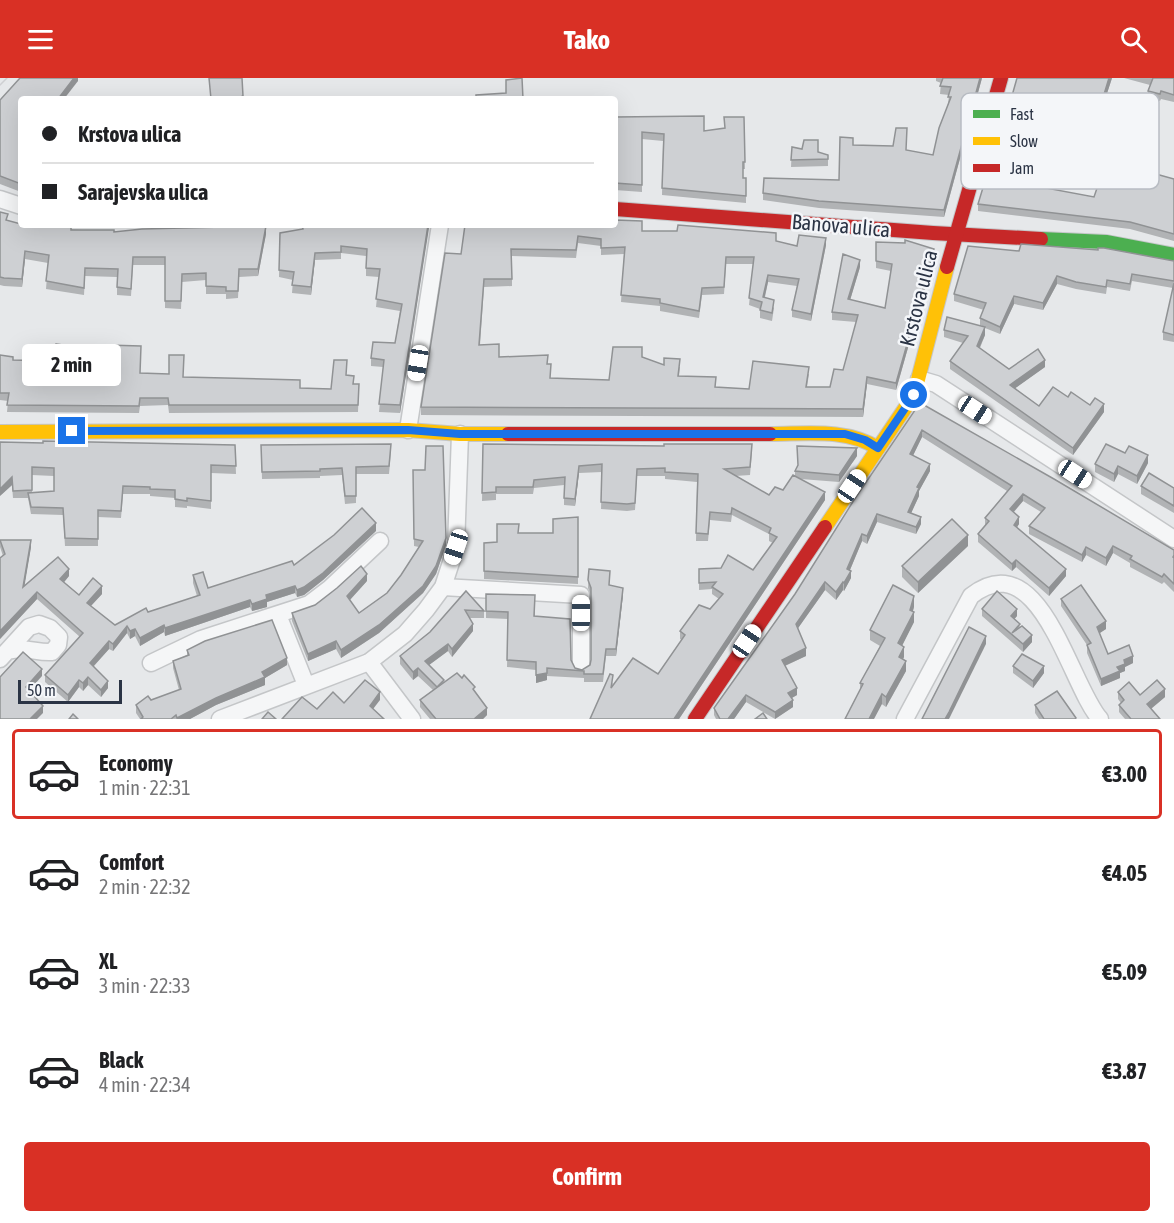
<!DOCTYPE html>
<meta charset="utf-8">
<style>
body{margin:0;font-family:"Asap Condensed",sans-serif;background:#f2f2f2;color:#202124;height:100vh;display:flex;flex-direction:column;font-size:22px;white-space:nowrap}
*{box-sizing:border-box;margin:0}
p{font-size:20px;color:#757577}
.icon{flex:none;width:33px;height:33px;fill:none;stroke:currentColor;stroke-width:2;stroke-linecap:round;stroke-linejoin:round}
.map{position:relative;height:641px;overflow:hidden}
.panel{display:flex;flex-direction:column;background:#fff;flex:1}
.panel>*{flex:none}
.hud{position:absolute;left:18px;top:18px;width:600px;height:132px;border-radius:6px;box-shadow:0 6px 24px #0002;display:grid;align-content:center;height:132px;padding:0 24px;background:#fff}
.scale{position:absolute;left:18px;bottom:15px;width:104px;box-sizing:border-box;padding-left:6px;border:3px solid #2b3445;border-top:0;font-size:16px;line-height:21px;white-space:nowrap;color:#2b3445;-webkit-text-stroke:4px #f4f6f9;paint-order:stroke}
.end{position:absolute;width:27px;height:27px;margin:-14px;border:8px solid #1a73e8;background:#fff;box-shadow:0 0 0 3px #fff}
.from{border-radius:50%}
.bubble{position:absolute;height:42px;border-radius:6px;background:#fff;box-shadow:0 6px 24px #0002;font-size:20px;font-weight:700;line-height:42px;text-align:center}
.car{position:absolute;width:18px;height:36px;margin:-18px -9px;border-radius:8px;box-shadow:0 0 4px 2px #0007;background:linear-gradient(#fff 24%,#345 0 40%,#fff 0 76%,#345 0 86%,#fff 0)}
.hud b{display:flex;align-items:center;gap:21px;height:57px;font-size:22px}
.hud b+b{border-top:2px solid #e0e0e0}
.hud i{width:15px;height:15px;background:#202124}
ul{padding:10px 0 0;list-style:none}
li{display:flex;align-items:center;gap:18px;height:90px;margin:0 12px 9px;padding:0 12px;border:3px solid transparent;border-radius:6px}
li div{flex:1}
li b{display:block;font-size:22px}
li em{font-style:normal;font-weight:700}
li.active{border-color:#d93025}
li>.icon{width:54px;height:54px;stroke-width:1.5}
.button{display:flex;gap:12px;margin-top:auto;padding:12px 24px}
.button a{flex:1;height:69px;border-radius:6px;background:#d93025;color:#fff;font-size:24px;font-weight:700;line-height:69px;text-align:center}
header{display:flex;justify-content:space-between;align-items:center;height:78px;padding:0 24px;background:#d93025;color:#fff;font-size:27px;font-weight:700}
.map>svg:first-child{display:block}
.lines{fill:none;stroke-linecap:round;stroke-linejoin:round}
.street-casing{stroke:#c4c6c8;stroke-width:19}
.fast-casing{stroke:#c4c6c8;stroke-width:16}
.slow-casing{stroke:#c4c6c8;stroke-width:16}
.jam-casing{stroke:#c4c6c8;stroke-width:16}
.street{stroke:#f5f6f7;stroke-width:16}
.fast{stroke:#4caf50;stroke-width:14}
.slow{stroke:#ffc107;stroke-width:14}
.jam{stroke:#c62828;stroke-width:14}
.tram{stroke:#cecfd2;stroke-width:1.5}
.wall{fill:#b1b3b5;fill-rule:evenodd}
.shaded-wall{fill:#909294}
.building{fill:#ced0d3;stroke:#909294;stroke-width:1.5}
.route{stroke:#1a73e8;stroke-width:8}
.labels{text-anchor:middle;dominant-baseline:central;stroke-width:5;stroke-linejoin:round;paint-order:stroke}
.street-label{font-size:21px;fill:#2b3445;stroke:#f4f6f9}
.key{fill:#f4f6f9;stroke:#b8bcc3;stroke-width:1.5}
.key-label{font-size:16px;fill:#2b3445}
</style>
<header><svg class="icon" aria-label="menu" viewBox="0 0 24 24"><path d="M4 6h16M4 12h16M4 18h16"/></svg>Tako<svg class="icon" aria-label="search" viewBox="0 0 24 24"><circle cx="10" cy="10" r="6"/><path d="M15 15l6 6"/></svg></header>
<div class="map">
<svg width="1174" height="641" viewBox="0 0 1174 641">
<rect width="100%" height="100%" fill="#e6e8ea"/>
<g class="lines">
<g class="street-casing">
<g id="street">
<path d="M0,121L21,128"/>
<path d="M919,301L936,306L1174,461"/>
<path d="M408,352L440,147"/>
<path d="M443,509L581,517V589"/>
<path d="M278,537L306,607"/>
<path d="M0,581L29,549L39,546L50,550L59,559L58,567L52,574C35,575 27,568 7,573"/>
<path d="M369,584L412,641"/>
<path d="M151,585L201,561L309,526L330,510L380,463"/>
<path d="M220,641L369,584L405,556L426,532L443,509L456,469L460,356"/>
<path d="M905,641L971,518C1040,463 1070,608 1100,641"/>
</g>
</g>
<g class="fast-casing">
<path id="fast" d="M1041,161L1106,164L1174,177"/>
</g>
<g class="slow-casing">
<g id="slow">
<path d="M0,354L408,352L460,356H508"/>
<path d="M770,356C807,356 845,350 878,370"/>
<path d="M825,449L914,317L947,189"/>
</g>
</g>
<g class="jam-casing">
<g id="jam">
<path d="M615,131L933,155L1041,161"/>
<path d="M947,189L1001,0"/>
<path d="M508,356H770"/>
<path d="M695,641L825,449"/>
</g>
</g>
<use href="#street" class="street"/>
<use href="#fast" class="fast"/>
<use href="#slow" class="slow"/>
<use href="#jam" class="jam"/>
<path class="tram" d="M0,7L7,0"/>
</g>
<g class="wall">
<path d="M78,0V3L21,21V114L0,106V22Z"/>
<path d="M936,0H982L944,139L819,130L763,122V115L839,102L853,67L906,72L933,77L948,26L949,17L940,16L941,5L936,3Z"/>
<path d="M1017,0H1112L1098,43L1057,31L1047,54L1027,44L1021,64L1047,79L1037,109L1094,119L1144,97L1174,101V163L1130,151L978,133V126L988,103Z"/>
<path d="M1124,0H1174V24L1161,21L1160,23L1148,20V13L1150,7Z"/>
<path d="M615,39L704,53L725,50L744,39L745,91H743V100H746V125L662,117L663,63L642,61V114L615,112Z"/>
<path d="M792,69L828,77V88L791,89Z"/>
<path d="M0,134L8,143L34,149L114,154L266,156L258,198L239,199L238,220L226,221V216H206V202L182,204L181,231L165,230V187H133L131,218L117,217V199L85,198L84,217L46,211L48,185L25,181L22,209L4,208L0,207Z"/>
<path d="M429,147L400,335L379,334L383,289L371,288V280L395,265L400,233L376,229L379,199L366,198V178L341,175V181L315,182L311,217L292,215L293,202L279,199L280,155Z"/>
<path d="M465,147L642,153L776,163L797,168L826,167L811,243L792,239V232L797,208L768,204L765,219L774,230L772,243L760,240V231L749,227L753,186H726L724,216L702,217L699,240L660,233V228L621,224L624,176L601,177V168L578,165L576,180L512,178V208L484,209L480,267L499,279L548,286L550,300L609,302L642,279L664,287L680,289L679,298L716,309L749,311L809,296L807,309H830L843,292L856,244L832,242V234L860,189L850,222L885,230L891,193L876,190V164L934,178L896,312L867,306L863,339L421,337V329L461,176Z"/>
<path d="M1019,173L1174,183V264L1163,262V254L1173,210L1132,203L1130,213L1107,209L1106,216L1076,211L1057,206L1043,232L1014,226L1000,256L985,250V257L980,270L1009,291L1045,289L1015,310L1039,328L1068,319L1090,327L1104,334L1073,377L950,291V283L963,265L944,259V252L985,249L980,247V240L984,232L954,223V216Z"/>
<path d="M0,277L13,282L140,295L300,310L331,311L347,297L354,306H359L358,334L169,335L168,327L140,328L139,335L7,334L8,323L0,322Z"/>
<path d="M915,332L1174,472V514L1164,504L1162,506L1130,489V485L1113,475L1106,488L1086,477L1082,484L1029,456V448L1041,434L1023,423L1014,434L1019,446L1017,449L1066,498L1049,518L1016,489L1012,493L978,464V456L985,448V440L1007,413L922,359L913,377L930,393L919,413V418L911,435L921,446L916,456L877,444L867,466L862,463L850,492L851,500L844,513L843,512L836,522L825,512L798,550L806,578L785,588L797,617L792,620L793,629L775,641L746,624L734,641H716L714,637V630L795,516Z"/>
<path d="M43,365L235,367L236,396L211,395V431L187,428V430L175,429V420L150,418V416H123L121,440L98,439V468H65L63,437L31,436L28,420H13L12,407L0,418ZM32,397L54,398V414L32,415Z"/>
<path d="M483,366L752,374L750,397L735,398L769,417L783,412L795,398V393L857,378L839,404L801,401L825,422L679,641H590L613,604L612,609L658,596L682,562L680,561V553L710,531L719,521L712,516V511L699,512V491L753,492L773,465L769,463V456L732,437L731,444L710,442L708,463H696L697,404L665,401V398H637L635,432L627,433L601,431L602,394L579,395L575,428L564,427V407L534,410L533,416H496V422L482,423Z"/>
<path d="M261,367L391,373L389,396H356V425L345,426L342,397L320,398V400L262,401Z"/>
<path d="M1125,375L1148,385L1137,406L1118,396L1114,404L1095,394V386Z"/>
<path d="M413,392L446,467L436,496L423,515L379,555L341,580L336,571L308,583L292,543V535L315,527L367,503L350,522L359,535L387,515L401,497L419,469L414,468Z"/>
<path d="M1141,408L1174,410V435L1141,416Z"/>
<path d="M578,439V506L484,501V465L497,464L519,455H553Z"/>
<path d="M376,453L323,502L304,517L297,519L295,515L267,524V529L252,533L250,529L165,558L164,554L140,568L135,558L130,561L127,555L113,573L109,571L94,588L108,610L101,619L88,607L83,613L79,609L68,624L45,604V597L80,559L37,521L0,561L3,478L0,469V462L31,469L24,508L69,498L64,504L79,517L102,516L91,528L115,547L148,534L197,518L193,505V497L208,510L294,487Z"/>
<path d="M968,468L918,515L902,499V488Z"/>
<path d="M589,491L623,517L616,578H606L603,604H584V600L547,598V602L536,605V592L507,589L508,541L486,540V516L535,525V538L571,582L575,590L582,592L590,587L591,582V517L588,510Z"/>
<path d="M466,513L484,533V540H470L473,553L452,579L448,573L429,587L444,604L475,614L487,637L483,641H430L420,629V622L433,612L418,598L413,602L400,586V578L430,554Z"/>
<path d="M1061,521L1106,551L1099,555L1108,576L1133,585L1125,589V593L1120,595V600L1101,608L1087,575V567L1061,528Z"/>
<path d="M914,529L913,533L914,544L902,567L904,579L903,581L906,593L886,629L860,611V605L880,568L870,562V552Z"/>
<path d="M982,531L1017,538L1014,541L1020,549L1032,564L1023,574L982,538Z"/>
<path d="M187,572L287,587L265,600V607L216,627L190,641H140L136,635V627L179,612L173,590V583L187,578Z"/>
<path d="M1013,588L1044,595L1033,610L1013,595Z"/>
<path d="M1118,614L1165,619L1151,631L1160,641H1125L1119,634V627L1121,625L1118,621Z"/>
<path d="M1035,627L1076,641H1039L1035,635Z"/>
</g>
<g class="shaded-wall">
<path d="M74,0H78V3L64,21H58Z"/>
<path d="M980,0H982L944,139V132Z"/>
<path d="M1109,0H1112L1098,43V36Z"/>
<path d="M1057,23V31L1047,54V46Z"/>
<path d="M1027,37V44L1019,71V63Z"/>
<path d="M1047,72V79L1035,116V108Z"/>
<path d="M428,147L429,150L400,335V327Z"/>
<path d="M266,148V156L258,198V191Z"/>
<path d="M826,160V167L811,243V236Z"/>
<path d="M934,171V178L896,312V305Z"/>
<path d="M25,173V181L22,209V201Z"/>
<path d="M315,175V182L311,217V209Z"/>
<path d="M860,182V189L848,229V221Z"/>
<path d="M768,197V204L763,226V219Z"/>
<path d="M1057,198V206L1043,232V225Z"/>
<path d="M1014,218V226L1000,256V249Z"/>
<path d="M985,249V257L977,275V268Z"/>
<path d="M1045,282V289L1010,314V307Z"/>
<path d="M867,299V306L863,339V331Z"/>
<path d="M1104,326V334L1073,377V370Z"/>
<path d="M922,352V359L910,384V376Z"/>
<path d="M857,370V378L839,404V397Z"/>
<path d="M1148,377V385L1137,406V398Z"/>
<path d="M930,386V393L919,413V418L908,442V434L917,409Z"/>
<path d="M579,388V395L575,428V421Z"/>
<path d="M1118,388V396L1114,404V396Z"/>
<path d="M12,399V407L0,418V411Z"/>
<path d="M825,414V422L679,641H674Z"/>
<path d="M1023,416V423L1010,438V431Z"/>
<path d="M877,436V444L867,466V458Z"/>
<path d="M921,439V446L916,456V449Z"/>
<path d="M1019,439V446L1014,454V447Z"/>
<path d="M376,445V453L323,502L304,517L297,519V512Z"/>
<path d="M862,456V463L847,499V491Z"/>
<path d="M968,457V468L918,515V504Z"/>
<path d="M446,460V467L436,496L423,515L379,555L341,580V572Z"/>
<path d="M31,462V469L23,517V509Z"/>
<path d="M1113,468V475L1106,488V480Z"/>
<path d="M1086,469V477L1082,484V477Z"/>
<path d="M1016,482V489L1012,493V486Z"/>
<path d="M69,491V498L60,509V501Z"/>
<path d="M1066,491V498L1049,518V510Z"/>
<path d="M851,493V500L844,513V505Z"/>
<path d="M367,496V503L347,525V518Z"/>
<path d="M825,504V512L796,553V546Z"/>
<path d="M843,504V512L836,522V514Z"/>
<path d="M102,508V516L87,532V525Z"/>
<path d="M295,508V515L267,524V529L252,533V526L266,517Z"/>
<path d="M623,510V517L616,578V571Z"/>
<path d="M37,514V521L0,561V553Z"/>
<path d="M914,518V529L910,542V532Z"/>
<path d="M250,522V529L165,558V550Z"/>
<path d="M1017,531V538L1011,545V538Z"/>
<path d="M914,534V544L898,576V565Z"/>
<path d="M1106,543V551L1097,557V549Z"/>
<path d="M473,546V553L452,579V571Z"/>
<path d="M164,547V554L140,568V560Z"/>
<path d="M127,548V555L113,573V566Z"/>
<path d="M135,551V558L130,561V553Z"/>
<path d="M1032,557V564L1023,574V566Z"/>
<path d="M986,558V566L949,641H945Z"/>
<path d="M109,563V571L90,592V585Z"/>
<path d="M336,563V571L308,583V576Z"/>
<path d="M448,566V573L425,590V583Z"/>
<path d="M904,569V579L899,589V579Z"/>
<path d="M806,570V578L782,589V582Z"/>
<path d="M1133,578V585L1125,589V593L1120,595V600L1101,608V601L1117,589L1124,582Z"/>
<path d="M287,580V587L265,600V607L216,627L190,641H177V640Z"/>
<path d="M906,583V593L886,629V619Z"/>
<path d="M1044,588V595L1033,610V603Z"/>
<path d="M418,590V598L413,602V594Z"/>
<path d="M42,591V598L26,616V609Z"/>
<path d="M547,595V602L536,605V597Z"/>
<path d="M88,599V607L83,613V605Z"/>
<path d="M79,602V609L68,624V617Z"/>
<path d="M108,603V610L101,619V612Z"/>
<path d="M797,610V617L788,622V615Z"/>
<path d="M1165,611V619L1147,634V626Z"/>
<path d="M380,614V622L370,635V628Z"/>
<path d="M882,616V626L874,641H869Z"/>
<path d="M746,617V624L734,641H728Z"/>
<path d="M793,622V629L775,641V634Z"/>
<path d="M43,628V635L37,641H30Z"/>
<path d="M487,630V637L483,641H474Z"/>
</g>
<g class="building">
<path d="M20,0H74L58,21H21V106L0,98V22Z"/>
<path d="M209,0H242L243,18L235,21H211Z"/>
<path d="M522,0L523,21H476V17L506,15V2Z"/>
<path d="M943,0H980L944,132L819,123L763,115L764,100L839,102L840,59L853,60V67L893,68L896,50H907L906,72L933,77L939,50L951,19H948L951,9L940,8Z"/>
<path d="M1017,0H1109L1098,36L1057,23L1047,46L1027,37L1019,63L1047,72L1035,108L1094,119L1105,87L1144,97L1145,93L1174,101V156L1130,144L978,126L985,103H988Z"/>
<path d="M1152,0H1174V17L1161,13L1160,16L1148,13L1153,0Z"/>
<path d="M704,38V53L725,50L724,39H744L745,84H743V100H746V118L662,110L664,56L642,54V107L615,105V39Z"/>
<path d="M804,62H818V74L828,77V81L791,82L792,69L802,71Z"/>
<path d="M0,134L8,136L6,142L21,146V147L34,149L35,147H59L71,149V152H114V154L142,151L266,148L258,191H239L238,213H226V209L206,208V195L182,196L181,223H165V179H133L131,211L117,209L118,191L85,190L84,210L46,203L49,177L25,173L22,201L4,200L0,199Z"/>
<path d="M615,142L642,143V153H677L678,147L776,155V163L797,168L799,157L826,160L811,236L792,232L799,201L768,197L763,219L774,222L772,235L760,232L762,224L749,220L754,179H726L724,209L702,210L699,233L660,225V221L621,217L625,169L601,170V161L578,158L576,172L511,171L512,201H484L479,267L499,266V279L548,277L547,286H551L550,300L609,302L613,269H642V279L664,287V280L680,281L678,298L716,299L715,309L749,311L753,283L809,289L806,309H830L834,291L843,292L858,237L832,234L843,176L860,182L848,221L885,230L892,186L876,183V164L905,165V162L934,171L896,305L867,299L863,331L421,329L445,175L461,176L465,147H615Z"/>
<path d="M320,147H428L400,327L379,326L384,282L371,280L373,264L395,265L402,226L376,221L380,191L366,190L367,171L341,168V174L315,175L311,209L292,207L294,194L279,192L280,155L303,151L302,148Z"/>
<path d="M1021,166L1098,172V170H1104L1174,183V203L1132,196L1130,206L1107,202L1106,209L1076,204L1057,198L1043,225L1014,218L1000,249L980,240L986,225L954,216L968,168L1019,173Z"/>
<path d="M1174,205V257L1163,254Z"/>
<path d="M947,239L985,249L977,268L1009,291L1038,271L1045,282L1010,307L1039,328L1053,309L1068,319L1071,314L1090,327L1095,320L1104,326L1073,370L950,283L968,258L944,252Z"/>
<path d="M56,266L106,273V267L141,268L140,295L169,296V277H184L183,299L300,302V310L331,311L334,282H347L346,297L354,298L353,306H359L358,327H169L168,320H140L139,328L7,327L9,315H0V277L13,279V282L55,283Z"/>
<path d="M924,327L1054,401L1174,472V477L1173,479L1174,480V506L1164,496L1162,499L1130,481L1132,478L1113,468L1106,480L1086,469L1082,477L1029,448L1045,430L1023,416L1010,431L1019,439L1014,447L1066,491L1049,510L1016,482L1012,486L978,456L989,443L985,440L1012,408L922,352L910,376L930,386L917,409L919,410L908,434L921,439L916,449L877,436L867,458L862,456L847,491L851,493L844,505L843,504L836,514L825,504L796,546L806,570L782,582L797,610L788,615L793,622L775,634L746,617L728,641H720L714,630L795,516L854,422L915,332Z"/>
<path d="M43,363L235,367L236,388L211,387V423L187,420V423L175,421V412L150,411V409L123,408L121,433L98,432V461L65,460L63,430L31,429L28,415L54,413V390L32,389V412L13,413L12,399L0,411V364L43,365Z"/>
<path d="M391,366L389,388L356,389V418H345L342,390L320,391V393L262,394L261,367Z"/>
<path d="M483,366L664,368V366H752L750,389L724,391L769,417L775,409L783,412L793,397L825,414L674,641H590L610,596L613,597L611,610L633,580L658,596L685,557L680,553L699,527L710,531L723,516L712,509L716,504L699,505V491L721,490L728,477L753,492L777,459L769,455L771,450L732,430L731,436L710,434L708,456L696,455L698,396L665,394V390L637,391L635,425L627,426L601,424L602,386L579,388L575,421L564,420L565,399L534,402L533,409H496V414L482,415Z"/>
<path d="M1106,366L1125,375L1129,368L1148,377L1137,398L1118,388L1114,396L1095,386Z"/>
<path d="M426,368H443L446,460L436,488L423,508L379,547L341,572L336,563L308,576L292,535L315,527L337,510L361,488L367,496L347,518L359,535L387,515L401,497L423,463L414,461L413,392H425Z"/>
<path d="M797,368L857,370L839,397L795,393L798,387Z"/>
<path d="M1149,395L1174,410V428L1141,408Z"/>
<path d="M362,430L376,445L323,495L304,509L297,512L295,508L266,517L267,521L252,526L250,522L165,550L164,547L140,560L135,551L130,553L127,548L113,566L109,563L90,585L108,603L101,612L88,599L83,605L79,602L68,617L45,597L83,555L37,514L0,553V480L5,476L0,462H31L23,509L58,479L69,491L60,501L79,517L93,500L102,508L87,525L115,547L146,530L148,534L200,517L193,497L203,494L208,510L292,483L294,487L334,457Z"/>
<path d="M578,439V499L484,493V465L497,464V446H519L518,455H553V441Z"/>
<path d="M952,441L968,457L918,504L902,488Z"/>
<path d="M589,491L610,493L609,507L623,510L616,571H606L603,596H584V593L547,590V595L536,597V584L507,582L508,534L486,533V516L535,517L534,538L570,541L571,582L575,590L582,592L590,587L591,582V510L588,502Z"/>
<path d="M893,507L914,518L910,532L914,534L898,565L904,569L899,579L906,583L886,619L882,616L869,641H845L863,606L860,605L885,560L870,552Z"/>
<path d="M1081,507L1106,543L1097,549L1108,576L1129,567L1133,578L1124,582L1125,586L1117,589L1120,593L1101,601L1087,567L1091,565L1061,521Z"/>
<path d="M466,513L484,533L465,532L473,546L452,571L448,566L425,583L444,602L437,609L418,590L413,594L400,578L430,554Z"/>
<path d="M997,513L1017,531L1011,538L1020,546L1012,555L1022,548L1032,557L1023,566L982,531Z"/>
<path d="M272,542L287,580L262,594L265,599L216,620L177,640L176,637L171,641H141L143,639L136,627L148,618L151,622L181,611L173,583L189,577L187,572L205,563Z"/>
<path d="M969,549L986,558L949,634L945,641H922Z"/>
<path d="M23,574L42,591L26,609L43,628L30,641H0V599Z"/>
<path d="M1022,576L1044,588L1033,603L1013,588Z"/>
<path d="M457,595L462,600L464,597L475,609L473,611L487,630L474,641H436L420,622Z"/>
<path d="M365,602L380,614L370,628L384,641H282L302,619L317,631L333,614L344,625Z"/>
<path d="M1157,602L1165,611L1147,626L1160,641H1131L1119,627L1124,622L1118,614L1129,604L1140,617Z"/>
<path d="M1057,613L1076,640L1075,641H1044L1035,627Z"/>
<path d="M268,634L276,641H262Z"/>
<path d="M763,635L767,641H755Z"/>
<path d="M73,636L78,641H69Z"/>
</g>
<g class="lines">
<path class="route" d="M72,353L408,352L460,356H845L865,362L878,370L914,317"/>
</g>
<g class="labels">
<g class="street-label">
<text transform="translate(841 147) rotate(5)">Banova ulica</text>
<text transform="translate(918 220) rotate(-76)">Krstova ulica</text>
</g>
</g>
<rect x="961" y="15" width="198" height="96" rx="9" class="key"/>
<rect x="973" y="32" width="27" height="8" fill="#4caf50"/>
<rect x="973" y="59" width="27" height="8" fill="#ffc107"/>
<rect x="973" y="86" width="27" height="8" fill="#c62828"/>
<g class="key-label">
<text x="1010" y="42">Fast</text>
<text x="1010" y="69">Slow</text>
<text x="1010" y="96">Jam</text>
</g>
</svg>
<div class="scale">50 m</div>
<i class="end from" style="left:914px;top:317px"></i>
<i class="end" style="left:72px;top:353px"></i>
<div class="bubble" style="left:22px;top:266px;width:99px">2 min</div>
<i class="car" style="left:418px;top:285px;rotate:189deg"></i>
<i class="car" style="left:975px;top:332px;rotate:123deg"></i>
<i class="car" style="left:1075px;top:396px;rotate:123deg"></i>
<i class="car" style="left:852px;top:408px;rotate:34deg"></i>
<i class="car" style="left:456px;top:469px;rotate:198deg"></i>
<i class="car" style="left:581px;top:535px;rotate:0deg"></i>
<i class="car" style="left:747px;top:563px;rotate:34deg"></i>
<div class="hud">
<b><i class="from"></i>Krstova ulica</b>
<b><i></i>Sarajevska ulica</b>
</div>
</div>
<section class="panel">
<ul>
<li class="active"><svg class="icon" aria-label="car" viewBox="0 0 24 24"><path d="M5 17H2v-5l4-1 3-4h7l3 4 3 1v5h-3M9 17h6M6 11h13"/><circle cx="7" cy="17" r="2"/><circle cx="17" cy="17" r="2"/></svg><div><b>Economy</b><p>1 min · 22:31</p></div><em>€3.00</em></li>
<li><svg class="icon" aria-label="car" viewBox="0 0 24 24"><path d="M5 17H2v-5l4-1 3-4h7l3 4 3 1v5h-3M9 17h6M6 11h13"/><circle cx="7" cy="17" r="2"/><circle cx="17" cy="17" r="2"/></svg><div><b>Comfort</b><p>2 min · 22:32</p></div><em>€4.05</em></li>
<li><svg class="icon" aria-label="car" viewBox="0 0 24 24"><path d="M5 17H2v-5l4-1 3-4h7l3 4 3 1v5h-3M9 17h6M6 11h13"/><circle cx="7" cy="17" r="2"/><circle cx="17" cy="17" r="2"/></svg><div><b>XL</b><p>3 min · 22:33</p></div><em>€5.09</em></li>
<li><svg class="icon" aria-label="car" viewBox="0 0 24 24"><path d="M5 17H2v-5l4-1 3-4h7l3 4 3 1v5h-3M9 17h6M6 11h13"/><circle cx="7" cy="17" r="2"/><circle cx="17" cy="17" r="2"/></svg><div><b>Black</b><p>4 min · 22:34</p></div><em>€3.87</em></li>
</ul>
<div class="button"><a>Confirm</a></div>
</section>
